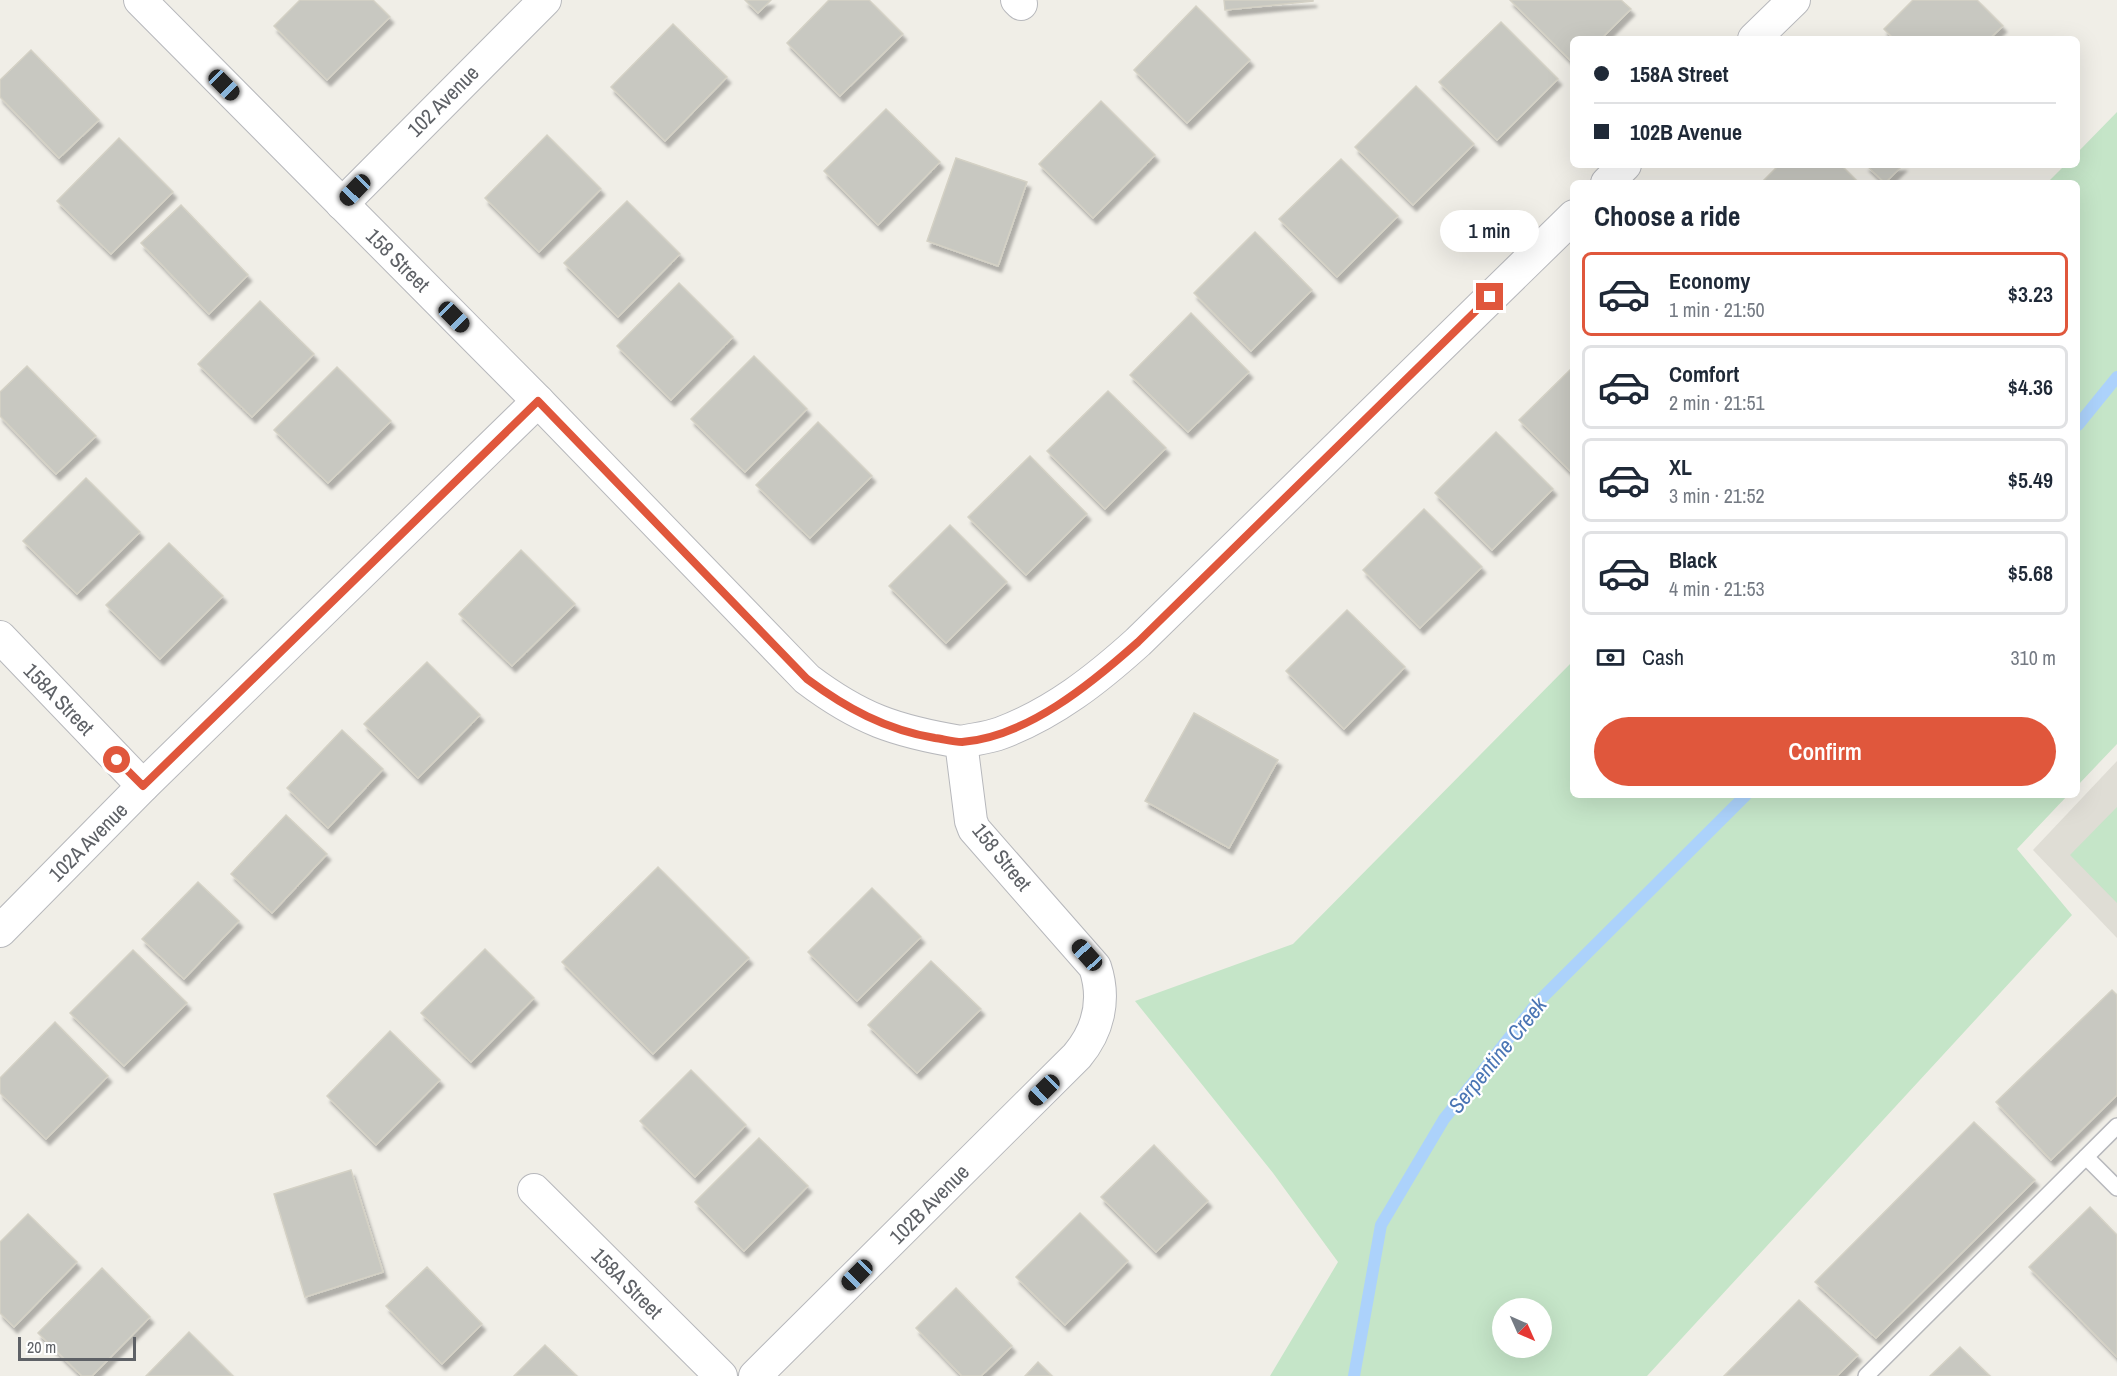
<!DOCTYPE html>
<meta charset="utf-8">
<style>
body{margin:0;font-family:"Archivo Narrow",sans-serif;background:#f2f2f3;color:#1f2937;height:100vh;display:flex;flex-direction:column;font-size:22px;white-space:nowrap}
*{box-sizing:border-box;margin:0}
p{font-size:20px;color:#747a83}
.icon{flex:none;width:33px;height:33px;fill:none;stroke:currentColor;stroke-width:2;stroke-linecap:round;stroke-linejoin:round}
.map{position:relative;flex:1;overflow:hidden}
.sheet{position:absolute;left:1570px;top:180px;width:510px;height:618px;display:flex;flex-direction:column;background:#fff;border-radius:9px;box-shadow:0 6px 24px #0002}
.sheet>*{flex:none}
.banner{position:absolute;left:1570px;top:36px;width:510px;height:132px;border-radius:9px;box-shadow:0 6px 24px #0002;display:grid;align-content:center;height:132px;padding:0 24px;background:#fff}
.needle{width:39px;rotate:135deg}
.buttons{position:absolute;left:1492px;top:1298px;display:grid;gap:12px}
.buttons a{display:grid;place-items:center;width:60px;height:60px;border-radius:50%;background:#fff;box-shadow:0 6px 24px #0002;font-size:30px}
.scale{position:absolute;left:18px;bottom:15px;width:118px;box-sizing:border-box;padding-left:6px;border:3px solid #5e6166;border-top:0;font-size:16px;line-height:21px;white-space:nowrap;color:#5e6166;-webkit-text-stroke:4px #fff;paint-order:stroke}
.end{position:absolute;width:27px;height:27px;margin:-14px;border:8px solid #e0573c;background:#fff;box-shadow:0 0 0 3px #fff}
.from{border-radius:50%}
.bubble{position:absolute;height:42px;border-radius:21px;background:#fff;box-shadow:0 6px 24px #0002;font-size:20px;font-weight:600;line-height:42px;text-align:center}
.car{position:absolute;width:18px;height:36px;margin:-18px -9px;border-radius:8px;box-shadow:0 0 4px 2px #0007;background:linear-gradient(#222 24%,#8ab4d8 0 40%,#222 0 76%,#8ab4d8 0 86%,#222 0)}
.banner b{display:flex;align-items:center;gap:21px;height:57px;font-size:22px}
.banner b+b{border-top:2px solid #e0e1e3}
.banner i{width:15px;height:15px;background:#1f2937}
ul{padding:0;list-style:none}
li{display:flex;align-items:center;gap:18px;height:84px;margin:0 12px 9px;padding:0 12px;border:3px solid #e0e1e3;border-radius:9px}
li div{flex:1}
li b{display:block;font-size:22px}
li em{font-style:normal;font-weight:600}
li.current{border-color:#e0573c}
li>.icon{width:54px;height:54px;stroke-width:1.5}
h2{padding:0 24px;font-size:27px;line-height:72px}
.pay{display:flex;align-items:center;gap:15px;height:66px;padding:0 24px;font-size:22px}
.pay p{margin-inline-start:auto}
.button{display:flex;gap:12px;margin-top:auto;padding:12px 24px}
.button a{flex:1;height:69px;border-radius:36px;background:#e0573c;color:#fff;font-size:24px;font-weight:600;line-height:69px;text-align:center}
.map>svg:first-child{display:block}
.education{fill:#dfddd5}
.green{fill:#c5e5c8;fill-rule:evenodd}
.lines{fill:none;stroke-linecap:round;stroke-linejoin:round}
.stream{stroke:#acd2fb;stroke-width:12}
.building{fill:#c8c8c1;stroke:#d4d1c5;stroke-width:1.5;filter:url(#shadow)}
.lane-casing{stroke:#b7b8bc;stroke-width:18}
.street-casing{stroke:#b7b8bc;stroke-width:34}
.lane{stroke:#fff;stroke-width:15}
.street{stroke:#fff;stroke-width:32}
.route{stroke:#e0573c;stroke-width:8}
.labels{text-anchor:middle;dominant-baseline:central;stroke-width:4.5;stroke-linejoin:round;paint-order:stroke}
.street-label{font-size:21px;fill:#5e6166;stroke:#fff}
.water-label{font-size:22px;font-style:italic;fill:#4b76b5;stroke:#fff}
</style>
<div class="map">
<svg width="2117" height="1376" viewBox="0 0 2117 1376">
<defs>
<filter id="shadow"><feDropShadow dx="3.5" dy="6" stdDeviation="1.5" flood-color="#0004"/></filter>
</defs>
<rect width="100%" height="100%" fill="#f0eee7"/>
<path class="education" d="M2117,761V938L2033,850Z"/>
<g class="green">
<path d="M2117,112V744L2078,785V183H2047L2065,165H2078V152Z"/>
<path d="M1573,661L1574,795H2068L2017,849L2072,915L1647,1376H1270L1338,1262L1273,1173L1135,1001L1293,944ZM1503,1308H1542V1347H1503Z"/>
<path d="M2117,807V903L2070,855Z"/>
</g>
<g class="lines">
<g class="stream">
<path d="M2078,425L2117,377"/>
<path d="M1354,1376L1381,1225L1444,1119L1537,1003L1746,795"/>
</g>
</g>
<g class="building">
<path d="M300,0H373L390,17L327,80L274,26Z"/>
<path d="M745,0H771L758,13Z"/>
<path d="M829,0H869L903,34L840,96L787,43Z"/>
<path d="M1224,0H1313V1L1225,10Z"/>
<path d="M1510,0H1621L1631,9L1601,39H1574V64Z"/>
<path d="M1913,0H1977L2003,26L1989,39H1894L1884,29Z"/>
<path d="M1196,6L1250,60L1187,123L1134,70Z"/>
<path d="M1501,22L1558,79L1497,140L1439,82Z"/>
<path d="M673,24L727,77L665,141L611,87Z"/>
<path d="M31,50L99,120L59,158L0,97V80Z"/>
<path d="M1416,86L1474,144L1413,205L1355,147Z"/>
<path d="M1101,101L1155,155L1093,218L1039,164Z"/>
<path d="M886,109L940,162L878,225L824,171Z"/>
<path d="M547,135L601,189L539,252L485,198Z"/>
<path d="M119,138L173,192L111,254L57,201Z"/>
<path d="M956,158L1027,182L998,266L927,241Z"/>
<path d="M1341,159L1398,216L1337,277L1279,219Z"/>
<path d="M1779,165H1841L1859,183H1761Z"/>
<path d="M1866,165H1903L1885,183Z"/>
<path d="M627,201L680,254L618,317L564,263Z"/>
<path d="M181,205L248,275L209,314L141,243Z"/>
<path d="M1255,232L1312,290L1251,351L1194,293Z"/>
<path d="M679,283L733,337L671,400L617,346Z"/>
<path d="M260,301L314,354L252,417L198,364Z"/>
<path d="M1191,313L1249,372L1188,432L1130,375Z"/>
<path d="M754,356L807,409L745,472L691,419Z"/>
<path d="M27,366L96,436L56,474L0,416V392Z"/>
<path d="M1574,366V475L1519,420Z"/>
<path d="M337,367L391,421L328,483L274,430Z"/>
<path d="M1108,391L1166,448L1105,509L1047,451Z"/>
<path d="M818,422L872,476L810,538L756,485Z"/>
<path d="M1496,432L1553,489L1492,550L1435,493Z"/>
<path d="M1030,456L1087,514L1026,575L968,517Z"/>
<path d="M86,478L140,532L77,594L23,541Z"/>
<path d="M1424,509L1482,567L1420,628L1363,570Z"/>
<path d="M950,525L1007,582L946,643L889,586Z"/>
<path d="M169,543L223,596L160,659L106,605Z"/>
<path d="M521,550L575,604L512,666L459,614Z"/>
<path d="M1347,610L1405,667L1344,729L1286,671Z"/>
<path d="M427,662L480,715L418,778L364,724Z"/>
<path d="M1194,713L1278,760L1229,848L1145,801Z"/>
<path d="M342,730L383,769L328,828L287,788Z"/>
<path d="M286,815L327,854L272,913L231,874Z"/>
<path d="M658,867L749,958L653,1054L562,962Z"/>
<path d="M198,882L239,921L184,979L142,939Z"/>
<path d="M872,888L921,937L857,1001L808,952Z"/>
<path d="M485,949L534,998L471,1062L421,1013Z"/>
<path d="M133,950L187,1003L124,1066L70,1013Z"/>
<path d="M931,961L981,1009L917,1073L868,1025Z"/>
<path d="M2112,990L2117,995V1095L2051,1160L1996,1102Z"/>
<path d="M55,1022L108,1076L46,1139L0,1093V1078Z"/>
<path d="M390,1031L440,1080L376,1145L327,1096Z"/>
<path d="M691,1070L746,1125L695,1177L640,1121Z"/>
<path d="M1974,1122L2035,1180L1876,1338L1815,1282Z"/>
<path d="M759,1138L808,1186L744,1251L695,1202Z"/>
<path d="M1154,1145L1208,1201L1156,1252L1101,1197Z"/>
<path d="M351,1170L383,1272L305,1297L274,1194Z"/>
<path d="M2090,1207L2117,1235V1357L2029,1267Z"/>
<path d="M1080,1213L1128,1261L1065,1325L1016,1277Z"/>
<path d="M28,1214L77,1262L14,1327L0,1313V1242Z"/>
<path d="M427,1267L482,1324L442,1364L386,1306Z"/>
<path d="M102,1268L150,1317L92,1376H82L38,1333Z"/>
<path d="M956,1288L1012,1346L981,1376H962L916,1328Z"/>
<path d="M1799,1300L1858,1355L1837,1376H1724Z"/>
<path d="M189,1332L233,1376H146Z"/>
<path d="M545,1345L577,1376H514Z"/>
<path d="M1960,1347L1990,1376H1930Z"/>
<path d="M1038,1362L1052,1376H1025Z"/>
</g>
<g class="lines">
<g class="lane-casing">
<g id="lane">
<path d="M2086,1157L2117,1188"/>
<path d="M1866,1376L2117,1126"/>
</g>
</g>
<g class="street-casing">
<g id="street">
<path d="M140,0L538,401L807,679C860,719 895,731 961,742L971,821L974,829L1095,967C1106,1000 1098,1031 1077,1056L755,1376"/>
<path d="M1017,0L1021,4"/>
<path d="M1754,39L1794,0"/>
<path d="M1607,183L1625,165"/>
<path d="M342,204L545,0"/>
<path d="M0,637L143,786"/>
<path d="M961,742C974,739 988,738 1001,733C1054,713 1097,679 1138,642L1574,216"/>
<path d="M0,931L143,786L538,401"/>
<path d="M534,1190L721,1376"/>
</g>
</g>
<use href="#lane" class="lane"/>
<use href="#street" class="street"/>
</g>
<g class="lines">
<path class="route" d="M117,760L143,786L538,401L807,679C846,708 886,730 935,738C943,739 953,742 962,742C1027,737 1092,683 1138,642L1490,297"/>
</g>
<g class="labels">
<g class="street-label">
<text transform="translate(443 101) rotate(-45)">102 Avenue</text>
<text transform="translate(398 260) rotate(45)">158 Street</text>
<text transform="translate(59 699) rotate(46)">158A Street</text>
<text transform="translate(88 842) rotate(-45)">102A Avenue</text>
<text transform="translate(1002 857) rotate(51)">158 Street</text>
<text transform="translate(929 1204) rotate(-45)">102B Avenue</text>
<text transform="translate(627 1283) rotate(45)">158A Street</text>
</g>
<g class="water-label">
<text transform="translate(1497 1055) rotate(-51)">Serpentine Creek</text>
</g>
</g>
</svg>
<div class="buttons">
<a><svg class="needle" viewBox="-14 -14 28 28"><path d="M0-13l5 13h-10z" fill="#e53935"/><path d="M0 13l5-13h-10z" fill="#747a83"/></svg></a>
</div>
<div class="scale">20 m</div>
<i class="end from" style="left:117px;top:760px"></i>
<i class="end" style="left:1490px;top:297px"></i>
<div class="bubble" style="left:1440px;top:210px;width:99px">1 min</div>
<i class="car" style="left:224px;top:85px;rotate:135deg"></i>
<i class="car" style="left:355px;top:190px;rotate:224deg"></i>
<i class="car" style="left:454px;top:317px;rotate:135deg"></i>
<i class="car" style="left:1087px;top:955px;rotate:318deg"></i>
<i class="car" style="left:1044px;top:1090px;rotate:226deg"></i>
<i class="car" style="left:857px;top:1275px;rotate:225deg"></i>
<div class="banner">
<b><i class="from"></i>158A Street</b>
<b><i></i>102B Avenue</b>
</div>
<section class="sheet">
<h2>Choose a ride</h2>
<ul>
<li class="current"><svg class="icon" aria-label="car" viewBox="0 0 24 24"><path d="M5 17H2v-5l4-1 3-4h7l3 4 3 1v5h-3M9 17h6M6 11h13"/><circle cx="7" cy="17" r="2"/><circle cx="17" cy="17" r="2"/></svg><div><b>Economy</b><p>1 min · 21:50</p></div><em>$3.23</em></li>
<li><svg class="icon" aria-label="car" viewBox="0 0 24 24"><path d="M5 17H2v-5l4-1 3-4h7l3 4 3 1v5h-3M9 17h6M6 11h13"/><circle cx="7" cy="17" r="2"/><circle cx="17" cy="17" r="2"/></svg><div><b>Comfort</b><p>2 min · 21:51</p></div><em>$4.36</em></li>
<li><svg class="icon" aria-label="car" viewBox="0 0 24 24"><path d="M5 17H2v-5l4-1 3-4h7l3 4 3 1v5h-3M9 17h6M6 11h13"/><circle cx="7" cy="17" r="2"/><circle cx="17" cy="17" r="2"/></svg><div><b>XL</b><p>3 min · 21:52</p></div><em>$5.49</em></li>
<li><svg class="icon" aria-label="car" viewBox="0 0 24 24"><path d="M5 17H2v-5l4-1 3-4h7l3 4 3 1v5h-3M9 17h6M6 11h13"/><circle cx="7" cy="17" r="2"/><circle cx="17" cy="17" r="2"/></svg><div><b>Black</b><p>4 min · 21:53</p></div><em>$5.68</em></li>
</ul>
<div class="pay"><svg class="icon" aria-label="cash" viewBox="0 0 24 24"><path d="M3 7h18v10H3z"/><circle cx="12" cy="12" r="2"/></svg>Cash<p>310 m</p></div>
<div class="button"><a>Confirm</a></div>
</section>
</div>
